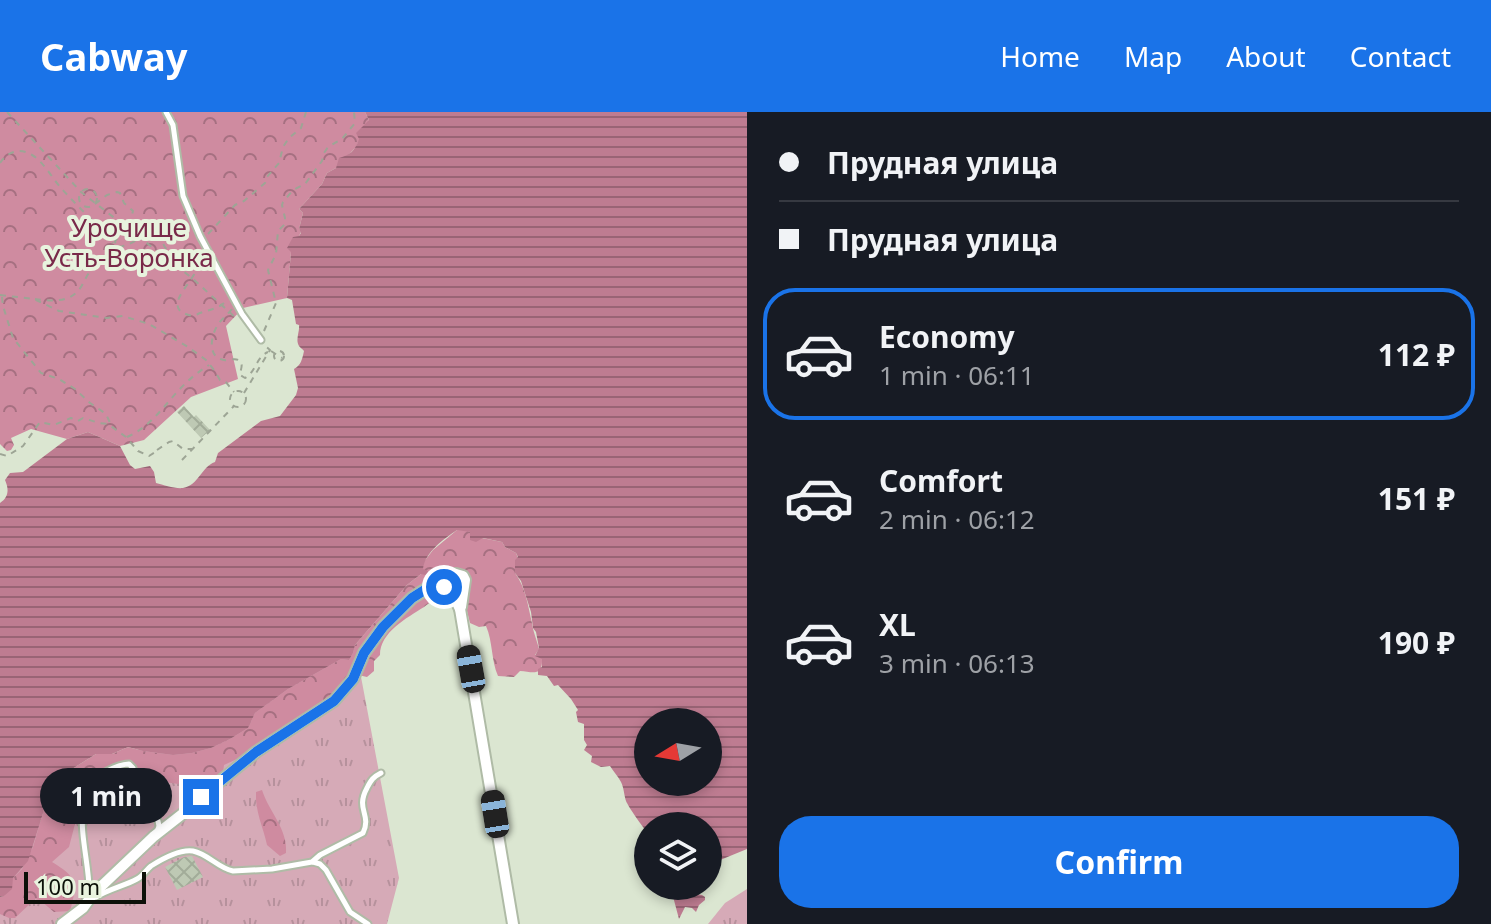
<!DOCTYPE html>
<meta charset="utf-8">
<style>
body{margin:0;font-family:"Noto Sans",sans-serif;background:#20242c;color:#f1f3f6;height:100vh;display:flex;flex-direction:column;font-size:30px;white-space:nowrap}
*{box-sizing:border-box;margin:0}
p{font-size:26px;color:#9ea1a6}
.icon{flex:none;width:44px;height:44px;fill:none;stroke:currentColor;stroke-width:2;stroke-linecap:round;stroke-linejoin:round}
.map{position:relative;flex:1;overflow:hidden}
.drawer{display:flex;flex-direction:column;background:#171b24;width:744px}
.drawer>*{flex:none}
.top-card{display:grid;align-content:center;height:176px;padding:0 32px;background:#171b24}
.needle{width:52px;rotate:259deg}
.tools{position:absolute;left:634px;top:596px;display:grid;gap:16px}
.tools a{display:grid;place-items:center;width:88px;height:88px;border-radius:50%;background:#171b24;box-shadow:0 4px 12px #0003;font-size:40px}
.scale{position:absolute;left:24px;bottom:20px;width:122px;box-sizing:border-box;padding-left:8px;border:4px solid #0c1009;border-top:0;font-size:22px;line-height:28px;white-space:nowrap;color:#0c1009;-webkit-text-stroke:6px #e8f3de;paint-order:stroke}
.end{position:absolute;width:36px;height:36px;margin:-18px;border:10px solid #1a73e8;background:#fff;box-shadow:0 0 0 4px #fff}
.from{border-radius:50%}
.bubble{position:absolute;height:56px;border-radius:28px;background:#171b24;box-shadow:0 4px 12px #0003;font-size:26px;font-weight:700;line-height:56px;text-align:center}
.car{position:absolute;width:24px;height:48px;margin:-24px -12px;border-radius:10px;box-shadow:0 0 6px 2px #0007;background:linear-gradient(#222 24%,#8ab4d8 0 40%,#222 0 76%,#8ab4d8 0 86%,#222 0)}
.top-card b{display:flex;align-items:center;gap:28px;height:76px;font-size:30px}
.top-card b+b{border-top:2px solid #363941}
.top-card i{width:20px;height:20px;background:#f1f3f6}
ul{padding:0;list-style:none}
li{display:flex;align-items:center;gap:24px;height:132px;margin:0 16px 12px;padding:0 16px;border:4px solid transparent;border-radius:32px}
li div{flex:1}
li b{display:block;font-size:30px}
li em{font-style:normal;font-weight:700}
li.selected{border-color:#1a73e8}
li>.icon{width:72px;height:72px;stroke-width:1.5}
.button{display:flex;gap:16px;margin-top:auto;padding:16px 32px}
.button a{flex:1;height:92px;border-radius:32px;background:#1a73e8;color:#fff;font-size:32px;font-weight:700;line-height:92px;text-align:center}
header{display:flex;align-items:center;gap:48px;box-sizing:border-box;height:112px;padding:0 40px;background:#1a73e8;color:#fff}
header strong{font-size:38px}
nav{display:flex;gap:44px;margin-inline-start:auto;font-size:28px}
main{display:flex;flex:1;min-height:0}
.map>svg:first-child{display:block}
.grass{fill:url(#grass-tufts)}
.forest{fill:url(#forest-crowns)}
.water{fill:url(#water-rules);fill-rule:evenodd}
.building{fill:url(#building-cross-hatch)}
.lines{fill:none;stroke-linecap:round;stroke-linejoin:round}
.lane-casing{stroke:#afbba6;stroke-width:9}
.street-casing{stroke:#afbba6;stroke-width:14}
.path{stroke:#9da595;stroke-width:2;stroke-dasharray:6 6;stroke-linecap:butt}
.lane{stroke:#fff;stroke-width:5}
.street{stroke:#fff;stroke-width:10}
.route{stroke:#1a73e8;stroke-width:10}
.labels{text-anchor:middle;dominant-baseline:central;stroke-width:8;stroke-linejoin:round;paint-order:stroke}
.park-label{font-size:26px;fill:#792949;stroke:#e8f3de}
</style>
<header>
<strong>Cabway</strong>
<nav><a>Home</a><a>Map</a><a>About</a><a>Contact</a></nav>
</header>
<main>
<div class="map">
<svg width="747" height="812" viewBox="0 0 747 812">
<defs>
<pattern id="grass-tufts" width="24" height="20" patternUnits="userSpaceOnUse" patternTransform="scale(2)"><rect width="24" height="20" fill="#d6aab7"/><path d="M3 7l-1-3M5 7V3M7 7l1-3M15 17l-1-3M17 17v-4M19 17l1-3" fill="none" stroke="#b6919c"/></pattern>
<pattern id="forest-crowns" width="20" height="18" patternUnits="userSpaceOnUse" patternTransform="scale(2)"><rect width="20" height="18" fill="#cf8ba0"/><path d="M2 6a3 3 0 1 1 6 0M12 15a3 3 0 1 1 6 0" fill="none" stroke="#a67081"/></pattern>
<pattern id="water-rules" width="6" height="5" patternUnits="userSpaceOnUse" patternTransform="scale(2)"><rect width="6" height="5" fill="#be7c91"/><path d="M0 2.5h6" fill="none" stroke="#996475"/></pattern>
<pattern id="building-cross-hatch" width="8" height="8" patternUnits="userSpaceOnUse" patternTransform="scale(2)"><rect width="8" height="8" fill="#bec9b4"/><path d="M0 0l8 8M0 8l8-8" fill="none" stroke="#a2ac99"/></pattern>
</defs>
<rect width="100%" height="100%" fill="#dbe6d1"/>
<g class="grass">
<path d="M355,533L399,766L387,812H0V785L4,784L56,677Z"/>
<path d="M747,777V812H708L725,791Z"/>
</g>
<g class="forest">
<path d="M0,0H365L369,8L356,35L336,56L327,61L322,72L299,97L303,101L299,117L301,120L291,140L287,186L243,196L226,214L238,267L191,285L144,328L120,334L88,320L67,327L31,317L11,326L14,333L11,338L7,339L0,332Z"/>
<path d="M457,418H466L482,426L502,430L505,435L516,441L518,446L515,461C526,476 528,494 532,511C533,520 537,528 539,537L535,543L542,546C543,565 533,560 520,559L514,565L498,564C491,548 493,530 486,514L479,515L470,511L466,495L451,492L439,481C435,485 430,491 424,495C407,506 380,520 380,543L374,549V559L367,565L354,562L340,583L250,644L237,647L224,653L223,661C210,671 199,667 184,666L178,672L138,666L128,668L96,686H91L90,675L83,678L79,691L81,701L75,712L69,735L52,750C77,765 78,770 70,799L54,800L41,789L35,787L15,806H9L0,802V785L4,784L13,766L22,757L33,735L44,697L50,696L56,677L63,666L72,657L96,642H112L128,635L143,639L173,643L192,641L211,636L230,627L248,616L255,601L288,577L341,547L349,548L353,541L355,533L407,473L421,462L423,451L433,438Z"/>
<path d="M262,678C269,700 288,717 286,741L280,744L267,733C263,714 255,700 256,680Z"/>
</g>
<g class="water">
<path d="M365,0H747V737L708,753V714H648V721C643,716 628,694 626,689C624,683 624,676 621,670C618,664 613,659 610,654L601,655L591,650L592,644L584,638L587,633L584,628V612L578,610L576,600L578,598L571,587L558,573L554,574L547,564L538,563V557L542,555V547L535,544L539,536L536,520L533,516L531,500L521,469L515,461V448L518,445L516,441L505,435L502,430L483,426L476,430L470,428V420L457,418C444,427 425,440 423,457L432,461L430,464L421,462L407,473L355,533L353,541L349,548L341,547L288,577L255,601L248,616L230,627L211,636L192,641L173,643L143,639L128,635L112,642H96L72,657L63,666L56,677L50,696L44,698L28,749L13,766L12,777L4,784L0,785V391C9,385 9,377 5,368L10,361L23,360L67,327L88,320L120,334L130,353L135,357L150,354L154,360L156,371C164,373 175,377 183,376C199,373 201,355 215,350L218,341L261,309L280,304L296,283L298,276L294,257C301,253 302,248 304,239C303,237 300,236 299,234C295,228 300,219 299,213L296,212L292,188L287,186L291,140L287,136L293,125L299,124L301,121L299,117L303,101L299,97L322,72L327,61L336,56L339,46C350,43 355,39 359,27L356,21L369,8ZM648,610H708V670H648Z"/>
<path d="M668,774H696L695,782L702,783L705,785V788L699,793L696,800L692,796L685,795L679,807L671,777Z"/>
</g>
<g class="building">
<path d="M184,294L194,305L196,303L210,318L201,326L177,300Z"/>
<path d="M192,744L203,765L177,778L165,755L184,745Z"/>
</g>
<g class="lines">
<g class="lane-casing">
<g id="lane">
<path d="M166,0L173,13L183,84L200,124L242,202L261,228"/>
<path d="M313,750L320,752L326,758L350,800L368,812"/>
<path d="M89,784C92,745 61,679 111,657C118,654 122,652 129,652L133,656L143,685L158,709L159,714L157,720"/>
<path d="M96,785C109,777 124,774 137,767C143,764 146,758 151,754C162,747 180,737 193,739C208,742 218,756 233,759L272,757L312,750L320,743L363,721C372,702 355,698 367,676C371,668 373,665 381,661"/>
</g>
</g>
<g class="street-casing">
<g id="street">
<path d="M461,495L465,468L463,464L456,462L450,466C449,475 458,486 460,497L513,812"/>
<path d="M62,812L83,796L93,782L153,725L190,696L213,675L256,640L334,589L353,567L364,541L383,515L412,486L434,472C448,477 454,483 460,497"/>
</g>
</g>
<g class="path">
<path d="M7,0L81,80L192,166L237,207"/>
<path d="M0,51C7,40 20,35 32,43C43,49 52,66 61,76C78,95 96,111 113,131"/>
<circle cx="88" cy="86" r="9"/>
<path d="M95,92L107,83L117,80L120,81L124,91L133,99L128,116L115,129L116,135C134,134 147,120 160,110L163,114C160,142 168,138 190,147L195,161C186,177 161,199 194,204C206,197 217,199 226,189"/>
<path d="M208,122L235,93L244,89L265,71L266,66L279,51L283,35L289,26L301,16L306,0"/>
<path d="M194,155L201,139"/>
<path d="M0,183L34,187L59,199L107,206L123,204L149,212L188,235L206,248L214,258L220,268L225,269L234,280"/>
<path d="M2,185L3,194L13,226L41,261L59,267L75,277L90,291L106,302L111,313"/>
<path d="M35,187C49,189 67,191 78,179C84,172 86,163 92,157C99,148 108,143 114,133"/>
<path d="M232,197C228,202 223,206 219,211C211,222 206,245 224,248C229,249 238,244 241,251C243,254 240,259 240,263L245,266C256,260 256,245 268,240"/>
<path d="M264,219L276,191L268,158L276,142L278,119L285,112V106L282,93L283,90L293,78L305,72L322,49L324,41L328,35L342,27L355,11L354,0"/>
<path d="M271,239L282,246"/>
<circle cx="279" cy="244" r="5"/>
<circle cx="238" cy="287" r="8"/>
<path d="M244,281L270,238L264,233"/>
<path d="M127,325C150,315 163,295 179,278C188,268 198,260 209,253"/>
<path d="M157,338L169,330L173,329L183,337H192"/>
<path d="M0,342L7,344L23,334L40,310L54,313L71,306L78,309L83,306L99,311L108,312L126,325L138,339L149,344L157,339"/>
<path d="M182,348L234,294"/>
</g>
<use href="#lane" class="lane"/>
<use href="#street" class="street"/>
</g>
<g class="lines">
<path class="route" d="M201,685L256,640L334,589L353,567L364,541L383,515L412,486L434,472L444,475"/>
</g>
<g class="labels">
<g class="park-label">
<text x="129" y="115">Урочище<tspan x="129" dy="30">Усть-Воронка</tspan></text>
</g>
</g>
</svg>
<div class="tools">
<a><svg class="needle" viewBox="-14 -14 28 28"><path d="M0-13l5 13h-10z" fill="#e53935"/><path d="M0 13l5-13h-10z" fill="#9ea1a6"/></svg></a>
<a><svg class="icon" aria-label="layers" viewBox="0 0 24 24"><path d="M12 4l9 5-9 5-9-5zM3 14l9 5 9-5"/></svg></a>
</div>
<div class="scale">100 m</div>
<i class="end from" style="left:444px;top:475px"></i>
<i class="end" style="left:201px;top:685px"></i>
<div class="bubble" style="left:40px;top:656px;width:132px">1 min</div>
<i class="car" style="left:471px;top:557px;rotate:350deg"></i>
<i class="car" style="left:495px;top:702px;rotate:351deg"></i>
</div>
<section class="drawer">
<div class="top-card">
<b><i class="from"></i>Прудная улица</b>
<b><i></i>Прудная улица</b>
</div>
<ul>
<li class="selected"><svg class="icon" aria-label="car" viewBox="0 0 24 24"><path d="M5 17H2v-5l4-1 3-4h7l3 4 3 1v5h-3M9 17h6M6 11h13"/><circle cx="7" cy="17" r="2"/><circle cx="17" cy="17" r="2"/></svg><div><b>Economy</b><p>1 min · 06:11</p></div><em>112 ₽</em></li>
<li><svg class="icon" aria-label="car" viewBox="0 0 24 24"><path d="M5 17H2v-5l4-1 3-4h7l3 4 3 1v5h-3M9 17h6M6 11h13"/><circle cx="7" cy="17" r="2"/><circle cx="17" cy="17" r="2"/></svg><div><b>Comfort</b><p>2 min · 06:12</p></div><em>151 ₽</em></li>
<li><svg class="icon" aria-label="car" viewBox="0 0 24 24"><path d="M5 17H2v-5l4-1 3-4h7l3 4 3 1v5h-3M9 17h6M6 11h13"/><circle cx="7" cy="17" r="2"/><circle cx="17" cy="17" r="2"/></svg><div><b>XL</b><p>3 min · 06:13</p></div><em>190 ₽</em></li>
</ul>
<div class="button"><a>Confirm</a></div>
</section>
</main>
